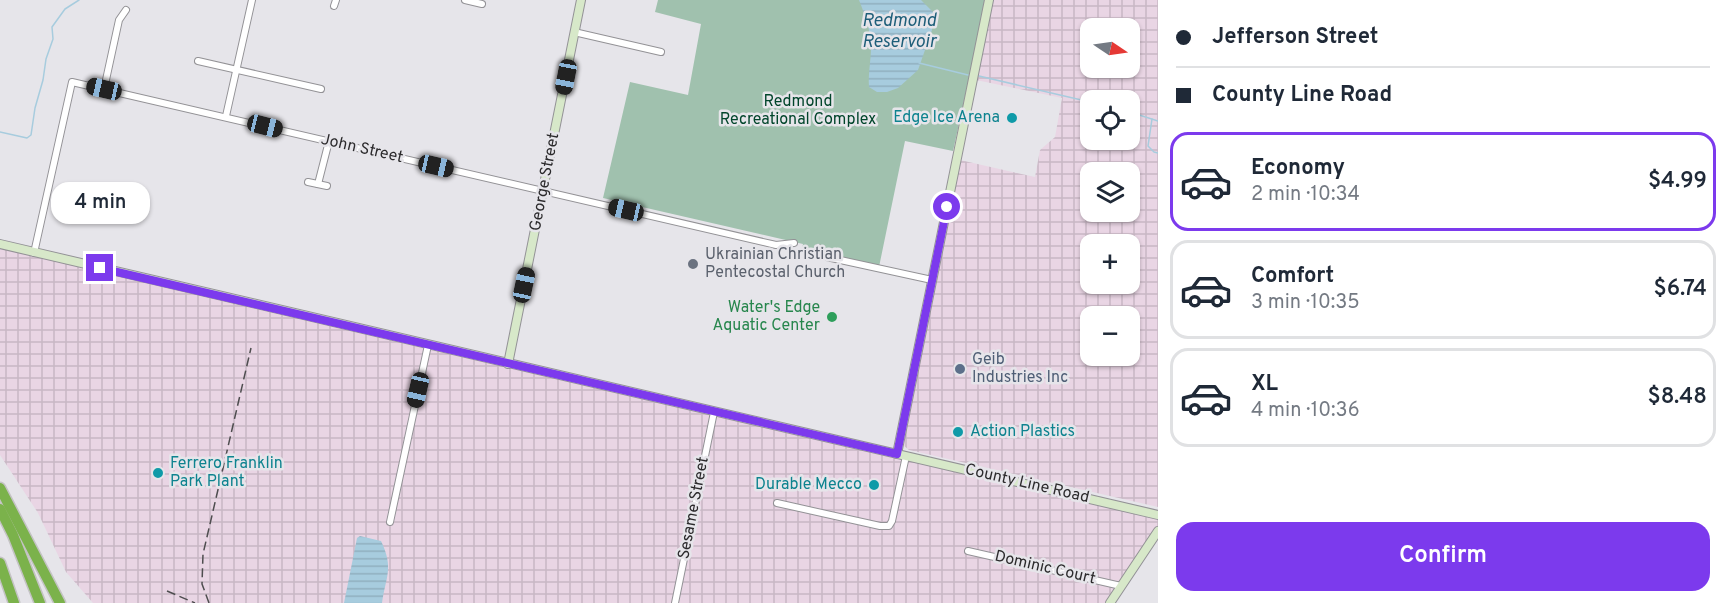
<!DOCTYPE html>
<meta charset="utf-8">
<style>
body{margin:0;font-family:Overpass,sans-serif;background:#f6f6f7;color:#1f2937;height:100vh;display:flex;flex-direction:column;font-size:22px;white-space:nowrap}
*{box-sizing:border-box;margin:0}
p{font-size:20px;color:#747a83}
.icon{flex:none;width:33px;height:33px;fill:none;stroke:currentColor;stroke-width:2;stroke-linecap:round;stroke-linejoin:round}
.map{position:relative;flex:1;overflow:hidden}
.side{display:flex;flex-direction:column;background:#fff;width:570px}
.side>*{flex:none}
.banner{display:grid;align-content:center;height:132px;padding:0 18px;background:#fff}
.needle{width:39px;rotate:103deg}
.buttons{position:absolute;left:1080px;top:18px;display:grid;gap:12px}
.buttons a{display:grid;place-items:center;width:60px;height:60px;border-radius:12px;background:#fff;box-shadow:0 2px 4px #0004;font-size:30px}
.end{position:absolute;width:27px;height:27px;margin:-14px;border:8px solid #7c3aed;background:#fff;box-shadow:0 0 0 3px #fff}
.from{border-radius:50%}
.bubble{position:absolute;height:42px;border-radius:18px;background:#fff;box-shadow:0 2px 4px #0004;font-size:20px;font-weight:600;line-height:42px;text-align:center}
.car{position:absolute;width:18px;height:36px;margin:-18px -9px;border-radius:8px;box-shadow:0 0 4px 2px #0007;background:linear-gradient(#222 24%,#8ab4d8 0 40%,#222 0 76%,#8ab4d8 0 86%,#222 0)}
.banner b{display:flex;align-items:center;gap:21px;height:57px;font-size:22px}
.banner b+b{border-top:2px solid #e0e1e3}
.banner i{width:15px;height:15px;background:#1f2937}
ul{padding:0;list-style:none}
li{display:flex;align-items:center;gap:18px;height:99px;margin:0 12px 9px;padding:0 6px;border:3px solid #e0e1e3;border-radius:18px}
li div{flex:1}
li b{display:block;font-size:22px}
li em{font-style:normal;font-weight:600}
li.current{border-color:#7c3aed}
li>.icon{width:54px;height:54px;stroke-width:1.5}
.action{display:flex;gap:12px;margin-top:auto;padding:12px 18px}
.action a{flex:1;height:69px;border-radius:18px;background:#7c3aed;color:#fff;font-size:24px;font-weight:600;line-height:69px;text-align:center}
main{display:flex;flex:1;min-height:0}
.map>svg:first-child{display:block}
.industrial{fill:url(#industrial-grid);fill-rule:evenodd}
.green{fill:#a0c1ae}
.water{fill:url(#water-rules)}
.lines{fill:none;stroke-linecap:round;stroke-linejoin:round}
.stream{stroke:#a7ccde;stroke-width:1.5}
.street-casing{stroke:#939296;stroke-width:8}
.secondary-casing{stroke:#939296;stroke-width:10}
.highway-casing{stroke:#c4c3c4;stroke-width:13}
.street{stroke:#fff;stroke-width:6}
.secondary{stroke:#d7e8c9;stroke-width:8}
.highway{stroke:#7bb24b;stroke-width:10}
.rail{stroke:#4e4d4f;stroke-width:1.5;stroke-dasharray:9 4.5;stroke-linecap:butt}
.route{stroke:#7c3aed;stroke-width:8}
.culture-dot{fill:#0f9aa8;stroke:#e6e5ea;stroke-width:2}
.worship-dot{fill:#6b7280;stroke:#e6e5ea;stroke-width:2}
.leisure-dot{fill:#2e9e5b;stroke:#e6e5ea;stroke-width:2}
.service-dot{fill:#5c6f8a;stroke:#e6e5ea;stroke-width:2}
.labels{text-anchor:middle;dominant-baseline:central;stroke-width:5;stroke-linejoin:round;paint-order:stroke}
.park-label{font-size:16px;fill:#01452b;stroke:#e6e5ea}
.culture-label{font-size:16px;fill:#0d838f;stroke:#e6e5ea;text-anchor:end}
.street-label{font-size:16px;fill:#2b2a2c;stroke:#e6e5ea}
.worship-label{font-size:16px;fill:#5b616d;stroke:#e6e5ea;text-anchor:start}
.leisure-label{font-size:16px;fill:#27864d;stroke:#e6e5ea;text-anchor:end}
.service-label{font-size:16px;fill:#4e5e75;stroke:#e6e5ea;text-anchor:start}
.water-label{font-size:18px;font-style:italic;fill:#1e5e79;stroke:#e6e5ea}
</style>
<main>
<div class="map">
<svg width="1158" height="603" viewBox="0 0 1158 603">
<defs>
<pattern id="industrial-grid" width="8" height="8" patternUnits="userSpaceOnUse" patternTransform="scale(1.5)"><rect width="8" height="8" fill="#e9d5e4"/><path d="M0 4h8M4 0v8" fill="none" stroke="#c8b7c4"/></pattern>
<pattern id="water-rules" width="6" height="5" patternUnits="userSpaceOnUse" patternTransform="scale(1.5)"><rect width="6" height="5" fill="#a7ccde"/><path d="M0 2.5h6" fill="none" stroke="#90afbf"/></pattern>
</defs>
<rect width="100%" height="100%" fill="#e6e5ea"/>
<g class="industrial">
<path d="M992,0H1158V507L909,450L903,445L960,160L1035,177L1040,150L1055,137L1062,98L976,80ZM1090,28H1130V68H1090ZM1090,100H1130V140H1090ZM1090,172H1130V212H1090ZM1090,244H1130V284H1090ZM1090,316H1130V356H1090Z"/>
<path d="M0,247L1158,518V527L1105,603H93L66,572L38,513L0,455Z"/>
</g>
<path class="green" d="M658,0H986L953,151L905,141L879,267L802,249L803,244L603,198L630,82L688,95L701,24L655,12Z"/>
<g class="water">
<path d="M859,0H921L933,12L932,30L918,70L898,88L887,92H877L869,87C868,73 871,61 871,47C871,31 865,15 859,0Z"/>
<path d="M360,536L381,541C394,568 386,576 382,603H344L357,538Z"/>
</g>
<g class="lines">
<g class="stream">
<path d="M919,63L968,75"/>
<path d="M979,76L1090,102"/>
<path d="M1130,112L1158,121"/>
<path d="M1152,119L1148,146L1154,152L1158,153"/>
<path d="M0,132L27,138L31,135L35,108L43,80L46,59L53,39L52,27L65,9L79,0"/>
</g>
<g class="street-casing">
<g id="street">
<path d="M465,0L482,4"/>
<path d="M334,6L336,0"/>
<path d="M574,32L661,52"/>
<path d="M198,61L321,89"/>
<path d="M104,89L119,20L126,10"/>
<path d="M226,116L252,0"/>
<path d="M308,182L327,186"/>
<path d="M318,184L329,141"/>
<path d="M818,248L822,256L932,280"/>
<path d="M34,253L72,82L776,245L794,243"/>
<path d="M777,503L880,526H889L892,521L906,456"/>
<path d="M390,522L428,345"/>
<path d="M968,551L1121,586"/>
<path d="M675,603L714,412"/>
</g>
</g>
<g class="secondary-casing">
<g id="secondary">
<path d="M0,244L1158,515"/>
<path d="M508,364L581,0"/>
<path d="M897,454L989,0"/>
<path d="M1110,603L1158,531"/>
</g>
</g>
<g class="highway-casing">
<g id="highway">
<path d="M0,488L60,603"/>
<path d="M0,509L13,535L40,603"/>
<path d="M0,563L14,603"/>
</g>
</g>
<use href="#street" class="street"/>
<use href="#secondary" class="secondary"/>
<use href="#highway" class="highway"/>
<g class="rail">
<path d="M167,591L195,603"/>
<path d="M209,603L202,584L203,554L251,348"/>
</g>
</g>
<g class="lines">
<path class="route" d="M100,268L897,454L947,207"/>
</g>
<g class="culture-dot">
<circle cx="1012" cy="118" r="6"/>
<circle cx="958" cy="432" r="6"/>
<circle cx="158" cy="473" r="6"/>
<circle cx="874" cy="485" r="6"/>
</g>
<circle class="worship-dot" cx="693" cy="264" r="6"/>
<circle class="leisure-dot" cx="832" cy="317" r="6"/>
<circle class="service-dot" cx="960" cy="369" r="6"/>
<g class="labels">
<g class="park-label">
<text x="798" y="102">Redmond<tspan x="798" dy="18">Recreational Complex</tspan></text>
</g>
<g class="culture-label">
<text x="1000" y="118">Edge Ice Arena</text>
<text x="970" y="432" text-anchor="start">Action Plastics</text>
<text x="170" y="464" text-anchor="start">Ferrero Franklin<tspan x="170" dy="18">Park Plant</tspan></text>
<text x="862" y="485">Durable Mecco</text>
</g>
<g class="street-label">
<text transform="translate(362 149) rotate(13)">John Street</text>
<text transform="translate(545 182) rotate(-79)">George Street</text>
<text transform="translate(1027 484) rotate(13)">County Line Road</text>
<text transform="translate(694 508) rotate(-79)">Sesame Street</text>
<text transform="translate(1045 568) rotate(13)">Dominic Court</text>
</g>
<g class="worship-label">
<text x="705" y="255">Ukrainian Christian<tspan x="705" dy="18">Pentecostal Church</tspan></text>
</g>
<g class="leisure-label">
<text x="820" y="308">Water's Edge<tspan x="820" dy="18">Aquatic Center</tspan></text>
</g>
<g class="service-label">
<text x="972" y="360">Geib<tspan x="972" dy="18">Industries Inc</tspan></text>
</g>
<g class="water-label">
<text x="899" y="21">Redmond<tspan x="899" dy="21">Reservoir</tspan></text>
</g>
</g>
</svg>
<div class="buttons">
<a><svg class="needle" viewBox="-14 -14 28 28"><path d="M0-13l5 13h-10z" fill="#e53935"/><path d="M0 13l5-13h-10z" fill="#747a83"/></svg></a>
<a><svg class="icon" aria-label="locate" viewBox="0 0 24 24"><circle cx="12" cy="12" r="6"/><path d="M12 2v4M12 18v4M2 12h4M18 12h4"/></svg></a>
<a><svg class="icon" aria-label="layers" viewBox="0 0 24 24"><path d="M12 4l9 5-9 5-9-5zM3 14l9 5 9-5"/></svg></a>
<a>+</a>
<a>−</a>
</div>
<i class="end from" style="left:947px;top:207px"></i>
<i class="end" style="left:100px;top:268px"></i>
<div class="bubble" style="left:51px;top:182px;width:99px">4 min</div>
<i class="car" style="left:566px;top:77px;rotate:191deg"></i>
<i class="car" style="left:104px;top:89px;rotate:283deg"></i>
<i class="car" style="left:265px;top:126px;rotate:104deg"></i>
<i class="car" style="left:436px;top:166px;rotate:103deg"></i>
<i class="car" style="left:626px;top:210px;rotate:283deg"></i>
<i class="car" style="left:524px;top:285px;rotate:12deg"></i>
<i class="car" style="left:418px;top:390px;rotate:193deg"></i>
</div>
<section class="side">
<div class="banner">
<b><i class="from"></i>Jefferson Street</b>
<b><i></i>County Line Road</b>
</div>
<ul>
<li class="current"><svg class="icon" aria-label="car" viewBox="0 0 24 24"><path d="M5 17H2v-5l4-1 3-4h7l3 4 3 1v5h-3M9 17h6M6 11h13"/><circle cx="7" cy="17" r="2"/><circle cx="17" cy="17" r="2"/></svg><div><b>Economy</b><p>2 min · 10:34</p></div><em>$4.99</em></li>
<li><svg class="icon" aria-label="car" viewBox="0 0 24 24"><path d="M5 17H2v-5l4-1 3-4h7l3 4 3 1v5h-3M9 17h6M6 11h13"/><circle cx="7" cy="17" r="2"/><circle cx="17" cy="17" r="2"/></svg><div><b>Comfort</b><p>3 min · 10:35</p></div><em>$6.74</em></li>
<li><svg class="icon" aria-label="car" viewBox="0 0 24 24"><path d="M5 17H2v-5l4-1 3-4h7l3 4 3 1v5h-3M9 17h6M6 11h13"/><circle cx="7" cy="17" r="2"/><circle cx="17" cy="17" r="2"/></svg><div><b>XL</b><p>4 min · 10:36</p></div><em>$8.48</em></li>
</ul>
<div class="action"><a>Confirm</a></div>
</section>
</main>
